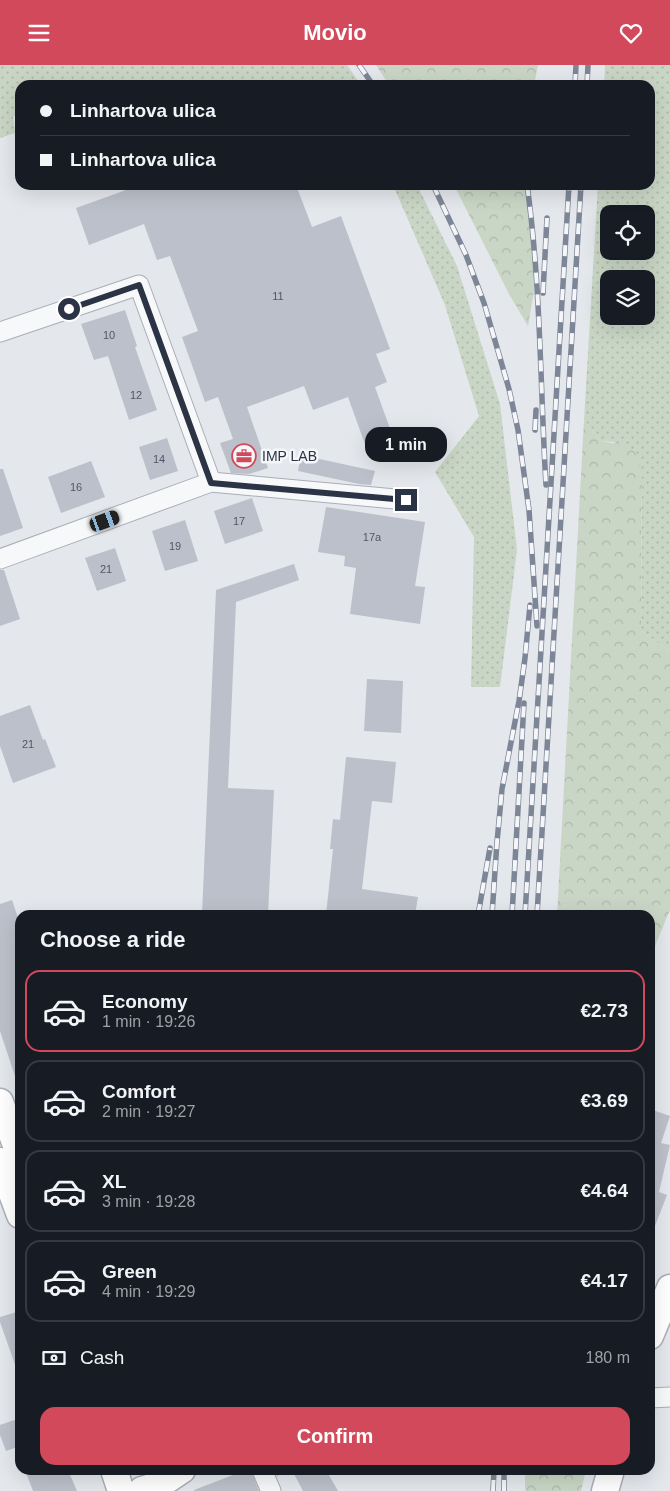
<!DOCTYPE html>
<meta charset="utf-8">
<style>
body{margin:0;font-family:Arial,sans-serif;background:#20242c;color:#f1f3f6;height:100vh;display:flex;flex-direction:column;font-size:19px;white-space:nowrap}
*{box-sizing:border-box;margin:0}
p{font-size:16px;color:#9ea1a6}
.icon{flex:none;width:28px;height:28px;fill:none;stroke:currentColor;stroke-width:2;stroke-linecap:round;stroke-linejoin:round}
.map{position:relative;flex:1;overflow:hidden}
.side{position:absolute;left:15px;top:845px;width:640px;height:565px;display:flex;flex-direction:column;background:#171b24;border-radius:15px;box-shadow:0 5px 20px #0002}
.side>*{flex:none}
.hud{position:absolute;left:15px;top:15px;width:640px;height:110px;border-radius:15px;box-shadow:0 5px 20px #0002;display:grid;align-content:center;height:110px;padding:0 25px;background:#171b24}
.fabs{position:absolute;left:600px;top:140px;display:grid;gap:10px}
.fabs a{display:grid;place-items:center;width:55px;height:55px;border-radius:10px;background:#171b24;box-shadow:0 5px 20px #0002;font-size:25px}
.end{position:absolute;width:22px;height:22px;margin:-11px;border:6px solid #2b3445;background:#fff;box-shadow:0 0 0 2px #fff}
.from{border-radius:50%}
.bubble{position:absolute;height:35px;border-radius:15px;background:#171b24;box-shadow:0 5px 20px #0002;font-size:16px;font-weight:700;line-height:35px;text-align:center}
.car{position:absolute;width:15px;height:30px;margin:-15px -8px;border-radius:6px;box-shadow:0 0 4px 1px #0007;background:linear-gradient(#222 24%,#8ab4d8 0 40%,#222 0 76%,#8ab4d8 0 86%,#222 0)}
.hud b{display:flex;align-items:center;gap:18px;height:48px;font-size:19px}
.hud b+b{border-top:1px solid #363941}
.hud i{width:12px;height:12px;background:#f1f3f6}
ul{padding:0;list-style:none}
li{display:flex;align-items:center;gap:15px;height:82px;margin:0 10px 8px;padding:0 15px;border:2px solid #363941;border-radius:15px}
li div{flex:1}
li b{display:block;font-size:19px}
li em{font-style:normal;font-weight:700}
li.active{border-color:#d1495b}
li>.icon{width:45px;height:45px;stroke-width:1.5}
h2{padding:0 25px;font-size:22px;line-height:60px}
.pay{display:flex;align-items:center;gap:12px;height:55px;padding:0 25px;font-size:19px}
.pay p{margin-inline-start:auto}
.button{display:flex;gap:10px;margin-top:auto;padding:10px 25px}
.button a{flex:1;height:58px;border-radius:15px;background:#d1495b;color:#fff;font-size:20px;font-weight:700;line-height:58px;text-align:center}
header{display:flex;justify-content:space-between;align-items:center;height:65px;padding:0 25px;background:#d1495b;color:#fff;font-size:22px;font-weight:700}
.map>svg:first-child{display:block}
.grass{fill:url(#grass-dots);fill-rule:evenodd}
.forest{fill:url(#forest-crowns)}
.building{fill:#bbc0ca}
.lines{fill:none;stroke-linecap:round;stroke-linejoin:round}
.street-casing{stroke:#a9aeb7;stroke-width:21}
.secondary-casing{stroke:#a9aeb7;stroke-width:29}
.street{stroke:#f7f8fa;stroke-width:19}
.secondary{stroke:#fff;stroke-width:26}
.rail-casing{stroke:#7d8696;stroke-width:5.5}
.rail{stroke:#f4f6f9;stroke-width:4;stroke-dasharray:11;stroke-linecap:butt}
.route{stroke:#2b3445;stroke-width:6}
.labels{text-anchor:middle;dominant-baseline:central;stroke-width:5;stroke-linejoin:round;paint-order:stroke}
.number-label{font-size:11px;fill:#4f5766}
.poi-label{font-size:14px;fill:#2b3445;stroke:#f4f6f9;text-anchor:start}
</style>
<header><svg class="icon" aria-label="menu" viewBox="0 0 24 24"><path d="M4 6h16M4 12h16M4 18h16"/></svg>Movio<svg class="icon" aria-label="heart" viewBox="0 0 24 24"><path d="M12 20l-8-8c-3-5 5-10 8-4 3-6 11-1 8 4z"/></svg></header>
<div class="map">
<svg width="670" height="1426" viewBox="0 0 670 1426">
<defs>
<pattern id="grass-dots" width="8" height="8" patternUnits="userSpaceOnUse" patternTransform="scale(1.25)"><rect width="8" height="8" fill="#c9d6c5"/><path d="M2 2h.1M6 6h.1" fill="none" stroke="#adb8ab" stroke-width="1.8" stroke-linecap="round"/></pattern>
<pattern id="forest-crowns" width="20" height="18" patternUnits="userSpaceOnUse" patternTransform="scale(1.25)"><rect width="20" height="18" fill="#c9d6c5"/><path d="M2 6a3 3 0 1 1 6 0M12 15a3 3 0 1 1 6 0" fill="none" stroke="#adb8ab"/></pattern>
</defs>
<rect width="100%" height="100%" fill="#e4e7ec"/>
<g class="grass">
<path d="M0,0H347L361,20H20V51H13L15,68L0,73Z"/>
<path d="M605,0H670V586L641,566L642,407L614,377L601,376L584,355L598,120H650V20H604ZM609,149H646V186H609ZM609,214H646V251H609Z"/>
<path d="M393,120H417L457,201L500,339L517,485L500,622H471L474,472L435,407L479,351L445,240Z"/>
</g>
<g class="forest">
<path d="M376,0H538L534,20H389Z"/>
<path d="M454,120H531L534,226L528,261L509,229Z"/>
<path d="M584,355L601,376L628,381L636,388L642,407L641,566L670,586V845L650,893V850H557Z"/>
<path d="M525,1405H586L581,1426H525Z"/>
</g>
<g class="building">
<path d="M140,120H296L312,162L341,151L390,284L376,289L387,317L375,322L393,372L366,382L348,332L313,345L304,321L247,342L268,403L249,409L231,408L220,378L233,374L218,332L205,337L182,272L198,266L170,191L157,195L144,159L89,180L76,143Z"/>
<path d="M125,245L137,281L135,282L157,345L129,355L108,291L94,295L81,259Z"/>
<path d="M167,373L178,406L150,415L139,382Z"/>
<path d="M301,390L375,406L371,420L359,419L298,406Z"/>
<path d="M91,396L105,432L61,448L48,412Z"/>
<path d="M0,404H3L23,463L0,471Z"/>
<path d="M252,433L263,466L225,479L214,446Z"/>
<path d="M326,442L425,457L415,521L425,522L420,559L350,549L356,503L344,501L345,491L318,487Z"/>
<path d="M185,455L198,496L165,506L152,466Z"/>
<path d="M115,483L126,516L97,526L85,493Z"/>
<path d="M294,499L299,515L236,537L228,723L274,725L268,850H202L216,525Z"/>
<path d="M0,505H4L20,554L0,561Z"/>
<path d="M367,614L403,616L401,668L364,666Z"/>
<path d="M30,640L43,675L45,674L56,702L13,718L0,681V651Z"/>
<path d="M346,692L396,697L392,738L372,736L362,824L418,832L415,850H326L333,784H330L333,754L340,755Z"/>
<path d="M12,835L20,859V1017H17L0,966V839Z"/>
<path d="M650,1044L670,1051L661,1078L670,1080L659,1127L667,1130L651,1171Z"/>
<path d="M20,1246V1308H18L0,1257V1252Z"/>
<path d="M20,1353V1381L6,1386L0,1370V1360Z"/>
<path d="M25,1405H68L77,1426H33Z"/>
<path d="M246,1405H251L259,1426H194V1425Z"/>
<path d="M274,1405H292L277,1411Z"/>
<path d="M292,1405H326L338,1426H303Z"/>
</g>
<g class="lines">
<g class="street-casing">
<g id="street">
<path d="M0,267L139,220L211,417"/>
<path d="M0,494L211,417L406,435"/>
<path d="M650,1333L670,1332"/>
<path d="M262,1405L271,1426"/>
</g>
</g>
<g class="secondary-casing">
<g id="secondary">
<path d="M0,1037L20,1091"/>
<path d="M0,1096L20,1150"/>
<path d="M650,1271L670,1223"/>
<path d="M114,1405L121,1426"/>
<path d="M142,1425L161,1419L182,1405"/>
<path d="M605,1426L611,1405"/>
</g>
</g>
<use href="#street" class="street"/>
<use href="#secondary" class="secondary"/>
<g class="rail-casing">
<g id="rail">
<path d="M359,0L373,20"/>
<path d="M575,20L576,0"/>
<path d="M587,20L588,0"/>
<path d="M433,120L466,190L484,238L509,324L518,365L529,445L537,561"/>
<path d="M527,120C541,219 540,320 546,420"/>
<path d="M543,228L547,153"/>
<path d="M535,365L536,345"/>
<path d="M478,850L490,783"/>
<path d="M492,850L497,777L502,724L519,636L525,593L530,540"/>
<path d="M512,850L524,638"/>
<path d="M525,850L569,120"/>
<path d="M537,850L581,120"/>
<path d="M493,1426L494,1405"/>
<path d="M504,1426V1405"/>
</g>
</g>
<use href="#rail" class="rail"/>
</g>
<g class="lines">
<path class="route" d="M69,244L139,220L211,418L406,435"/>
</g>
<defs>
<g id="office-ring" transform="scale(1.25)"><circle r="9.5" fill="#f4f6f9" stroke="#d1495b" stroke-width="1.5"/><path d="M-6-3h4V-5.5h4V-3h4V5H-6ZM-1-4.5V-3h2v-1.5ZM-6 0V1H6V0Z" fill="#d1495b"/></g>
</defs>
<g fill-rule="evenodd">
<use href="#office-ring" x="244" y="391"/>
</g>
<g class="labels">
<g class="number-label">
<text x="278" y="231">11</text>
<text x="109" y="270">10</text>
<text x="136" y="330">12</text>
<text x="159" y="394">14</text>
<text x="76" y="422">16</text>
<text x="239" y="456">17</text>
<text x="372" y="472">17a</text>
<text x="175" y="481">19</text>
<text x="106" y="504">21</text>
<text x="28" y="679">21</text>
</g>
<g class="poi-label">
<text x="262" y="391">IMP LAB</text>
</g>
</g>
</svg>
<div class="fabs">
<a><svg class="icon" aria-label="locate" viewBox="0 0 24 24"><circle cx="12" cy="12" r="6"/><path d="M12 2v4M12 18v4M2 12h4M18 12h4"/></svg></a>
<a><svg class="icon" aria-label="layers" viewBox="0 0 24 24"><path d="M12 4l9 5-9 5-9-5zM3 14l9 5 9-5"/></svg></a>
</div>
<i class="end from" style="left:69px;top:244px"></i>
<i class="end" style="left:406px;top:435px"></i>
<div class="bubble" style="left:365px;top:362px;width:82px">1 min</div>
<i class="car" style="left:105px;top:456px;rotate:70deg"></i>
<div class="hud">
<b><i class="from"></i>Linhartova ulica</b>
<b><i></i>Linhartova ulica</b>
</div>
<section class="side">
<h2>Choose a ride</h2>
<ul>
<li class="active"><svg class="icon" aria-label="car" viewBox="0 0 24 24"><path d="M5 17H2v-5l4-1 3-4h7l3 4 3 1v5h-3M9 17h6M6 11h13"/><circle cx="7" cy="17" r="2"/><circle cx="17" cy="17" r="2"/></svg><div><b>Economy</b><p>1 min · 19:26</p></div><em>€2.73</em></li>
<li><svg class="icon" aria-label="car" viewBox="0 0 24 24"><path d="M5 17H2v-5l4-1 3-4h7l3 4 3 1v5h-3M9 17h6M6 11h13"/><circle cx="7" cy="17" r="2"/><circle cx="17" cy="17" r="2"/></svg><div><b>Comfort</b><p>2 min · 19:27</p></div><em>€3.69</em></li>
<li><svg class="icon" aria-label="car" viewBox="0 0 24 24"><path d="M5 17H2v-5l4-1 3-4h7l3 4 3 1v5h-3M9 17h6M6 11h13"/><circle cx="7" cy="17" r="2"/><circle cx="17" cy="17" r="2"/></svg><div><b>XL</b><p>3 min · 19:28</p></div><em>€4.64</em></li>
<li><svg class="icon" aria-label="car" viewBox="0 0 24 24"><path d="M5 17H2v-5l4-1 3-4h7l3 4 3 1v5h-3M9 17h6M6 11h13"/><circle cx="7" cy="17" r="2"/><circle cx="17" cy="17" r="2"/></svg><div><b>Green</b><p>4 min · 19:29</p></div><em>€4.17</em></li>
</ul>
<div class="pay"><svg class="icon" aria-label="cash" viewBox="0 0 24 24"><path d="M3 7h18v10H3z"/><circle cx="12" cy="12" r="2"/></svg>Cash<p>180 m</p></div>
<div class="button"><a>Confirm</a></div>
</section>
</div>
